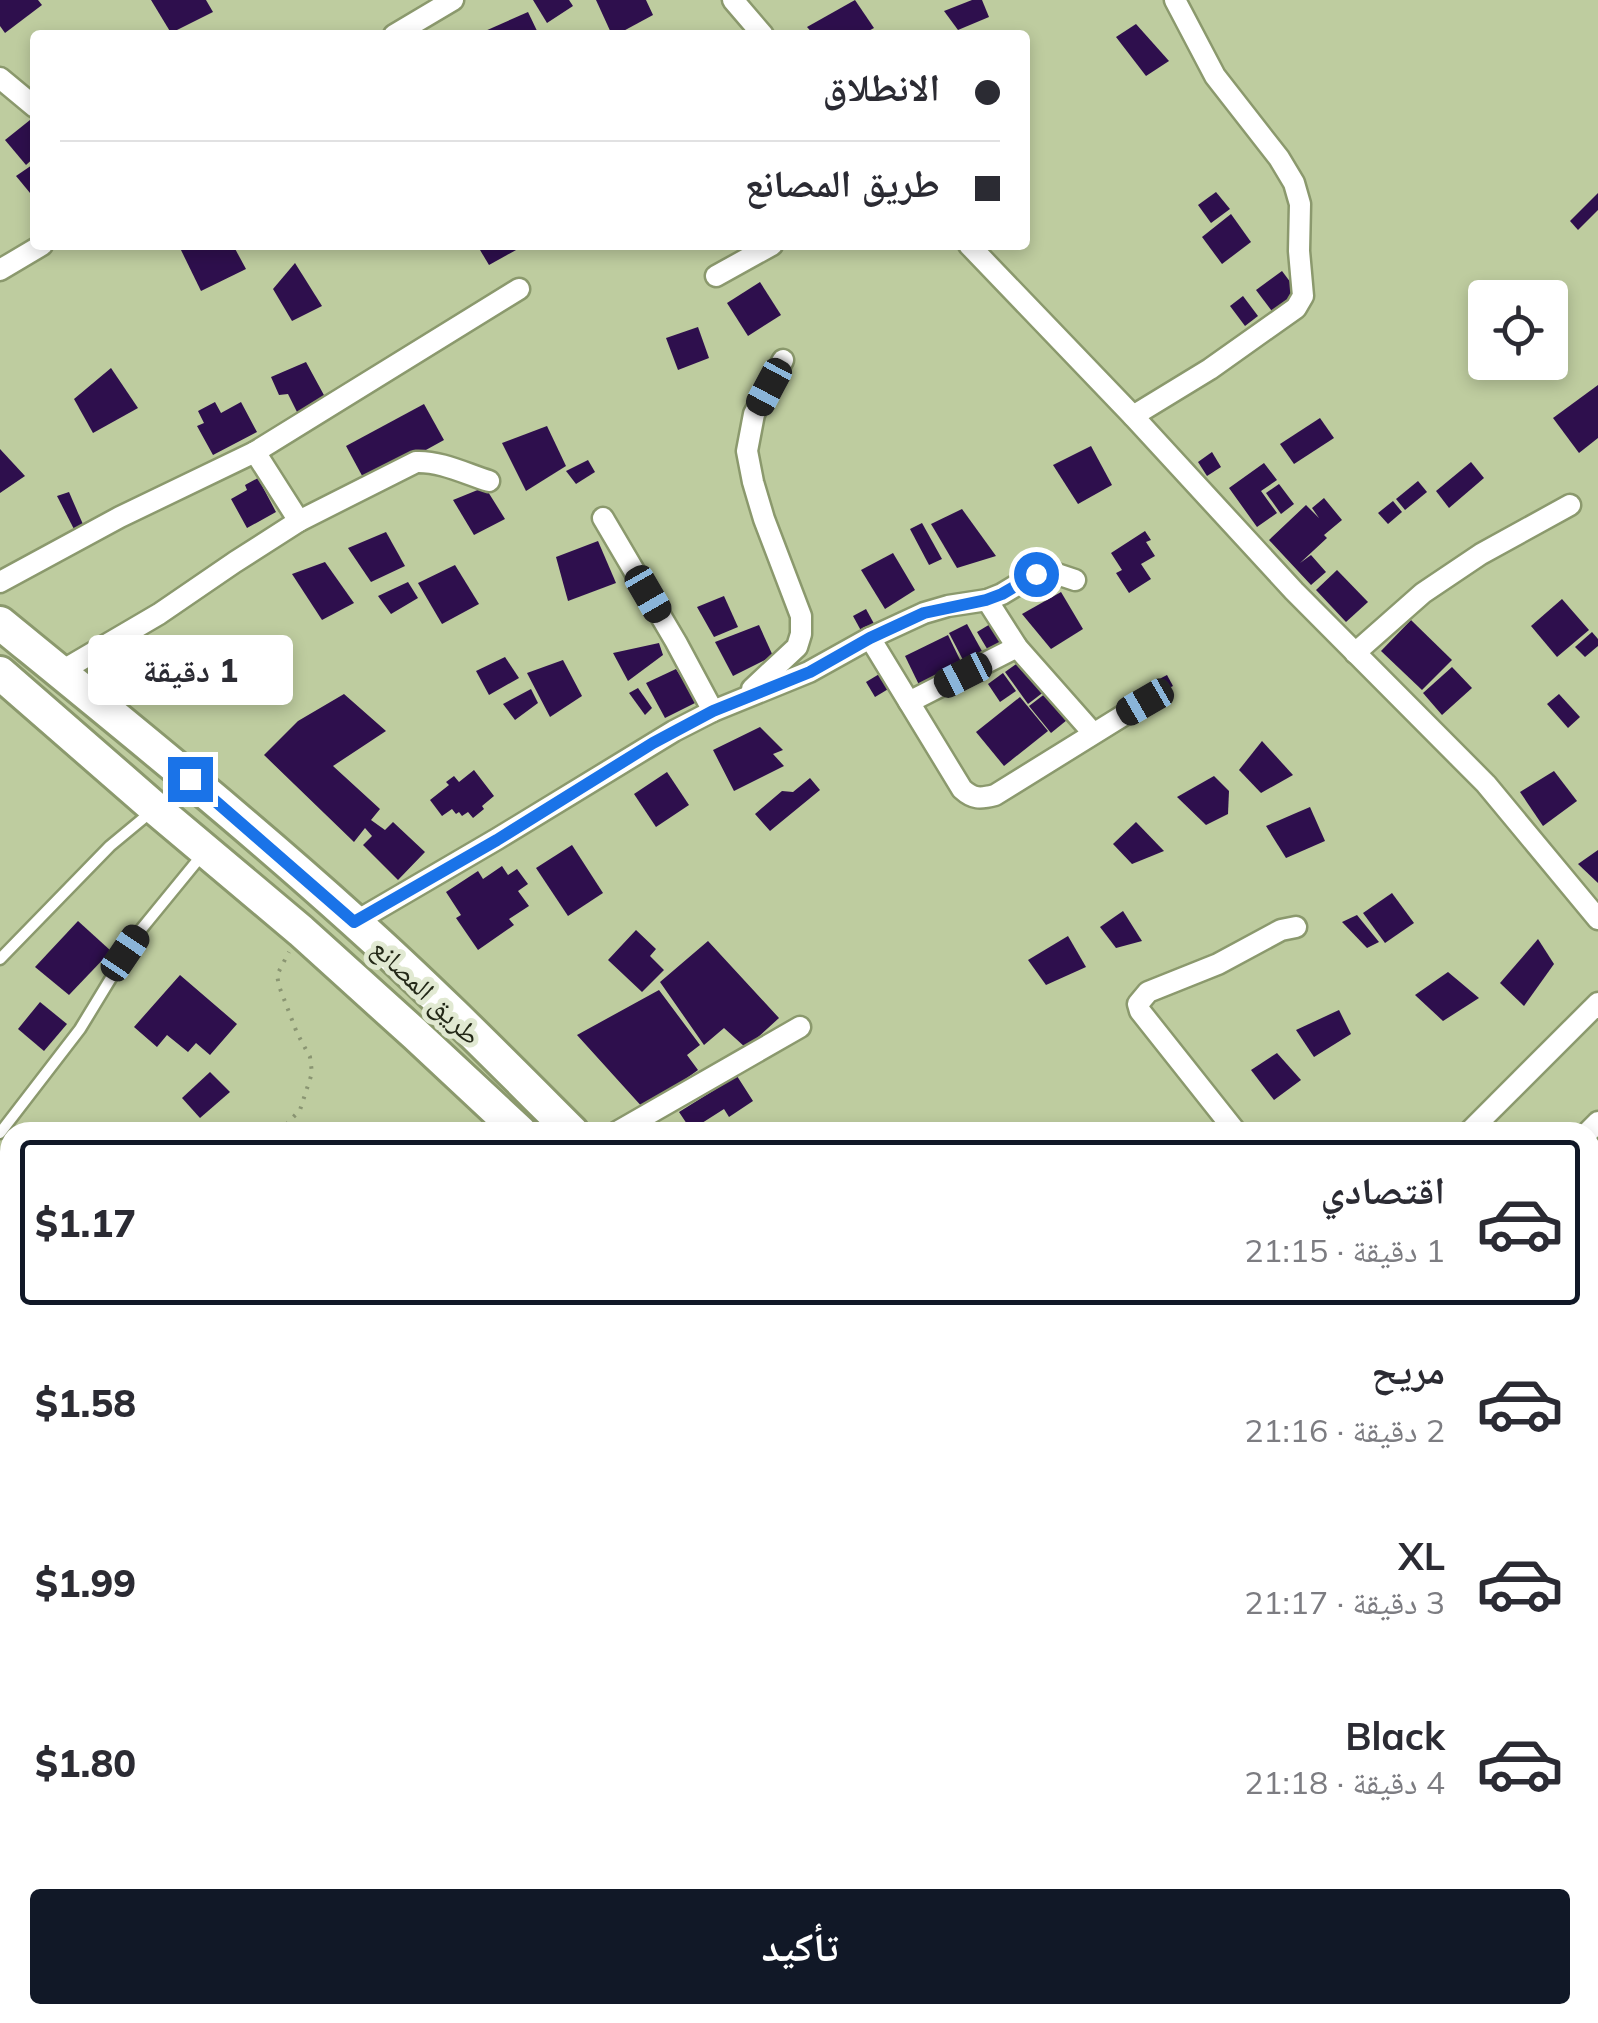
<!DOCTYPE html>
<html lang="ar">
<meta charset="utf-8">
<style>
body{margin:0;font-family:Mulish,"Noto Naskh Arabic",sans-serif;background:#f7f7f7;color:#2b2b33;direction:rtl;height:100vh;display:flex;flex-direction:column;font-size:38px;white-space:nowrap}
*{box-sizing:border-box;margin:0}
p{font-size:32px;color:#7c7c81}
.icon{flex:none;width:55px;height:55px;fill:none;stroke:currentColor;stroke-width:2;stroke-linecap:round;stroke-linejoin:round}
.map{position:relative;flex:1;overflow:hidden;direction:ltr}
.drawer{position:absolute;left:0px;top:1122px;width:1600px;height:902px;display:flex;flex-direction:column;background:#fff;border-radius:30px 30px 0 0;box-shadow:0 5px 15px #0003;direction:rtl}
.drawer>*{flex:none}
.guide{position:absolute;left:30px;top:30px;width:1000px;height:220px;border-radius:10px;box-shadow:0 5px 15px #0003;direction:rtl;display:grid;align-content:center;height:220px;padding:0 30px;background:#fff}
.tools{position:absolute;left:1468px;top:280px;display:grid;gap:20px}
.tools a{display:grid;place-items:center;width:100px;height:100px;border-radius:10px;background:#fff;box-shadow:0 5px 15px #0003;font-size:50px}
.end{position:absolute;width:45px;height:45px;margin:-22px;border:12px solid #1a73e8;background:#fff;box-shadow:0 0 0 5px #fff}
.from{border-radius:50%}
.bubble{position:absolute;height:70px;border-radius:10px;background:#fff;box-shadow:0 5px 15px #0003;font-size:32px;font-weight:800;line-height:70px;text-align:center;direction:rtl}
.car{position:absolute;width:30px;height:60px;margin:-30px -15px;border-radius:12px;box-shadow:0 0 8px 2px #0007;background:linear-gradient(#222 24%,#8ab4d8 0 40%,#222 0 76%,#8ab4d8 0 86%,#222 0)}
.guide b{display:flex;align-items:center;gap:35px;height:95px;font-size:38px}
.guide b+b{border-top:2px solid #e1e1e2}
.guide i{width:25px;height:25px;background:#2b2b33}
ul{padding:18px 0 0;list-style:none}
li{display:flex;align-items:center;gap:30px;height:165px;margin:0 20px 15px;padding:0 10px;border:5px solid transparent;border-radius:10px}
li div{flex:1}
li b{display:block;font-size:38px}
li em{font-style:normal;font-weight:800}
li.current{border-color:#111827}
li>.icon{width:90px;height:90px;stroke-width:1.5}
.cta{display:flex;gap:20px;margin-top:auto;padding:20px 30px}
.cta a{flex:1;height:115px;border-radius:10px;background:#111827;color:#fff;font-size:40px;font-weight:800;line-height:115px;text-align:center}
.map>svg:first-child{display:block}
.building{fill:#2e0f4d}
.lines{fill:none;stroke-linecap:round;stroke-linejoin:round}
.service-casing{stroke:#8b996d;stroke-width:15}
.minor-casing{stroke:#8b996d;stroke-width:25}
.primary-casing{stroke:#8b996d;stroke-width:38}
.path{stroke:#8a9572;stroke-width:4;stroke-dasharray:2.5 8;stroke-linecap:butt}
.service{stroke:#fff;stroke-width:10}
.minor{stroke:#fff;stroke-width:20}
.primary{stroke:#fff;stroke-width:32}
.route{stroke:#1a73e8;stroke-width:12}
.labels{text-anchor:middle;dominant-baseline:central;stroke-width:10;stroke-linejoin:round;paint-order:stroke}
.street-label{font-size:28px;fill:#232817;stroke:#e1e9d2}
</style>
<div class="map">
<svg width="1598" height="2023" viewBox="0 0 1598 2023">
<rect width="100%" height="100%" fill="#becc9f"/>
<g class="building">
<path d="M0,0H38L42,5L5,33L0,26Z"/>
<path d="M151,0H206L213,12L171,33Z"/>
<path d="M533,0H569L573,6L547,23Z"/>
<path d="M596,0H646L653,15L616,35H612Z"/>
<path d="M855,0L874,28L861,35H814L807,27Z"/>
<path d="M972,0H982L989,17L958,30L944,11Z"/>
<path d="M528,12L539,35H476Z"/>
<path d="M1136,24L1169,61L1146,76L1116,37Z"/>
<path d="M30,120L35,123V157L26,165L5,140Z"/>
<path d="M35,163V199L16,176Z"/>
<path d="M1216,192L1230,209L1211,223L1198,205Z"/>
<path d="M1598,193V210L1578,230L1570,221Z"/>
<path d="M1231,214L1251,242L1222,264L1202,237Z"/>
<path d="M186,245H233L246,269L201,291L180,248Z"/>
<path d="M477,245H525L489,265Z"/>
<path d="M295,263L322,306L292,321L273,289Z"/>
<path d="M1282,271L1300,295L1274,314L1256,290Z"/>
<path d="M760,282L781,315L748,336L727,303Z"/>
<path d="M1243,296L1258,316L1245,326L1230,306Z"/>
<path d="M698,327L709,358L678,370L666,338Z"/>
<path d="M306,362L325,397L299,416L288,394L279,395L271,377Z"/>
<path d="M111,368L138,408L93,433L74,399Z"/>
<path d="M1598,385V438L1579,453L1553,418Z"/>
<path d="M215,402L221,413L241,402L257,432L213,455L197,426L204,423L198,411Z"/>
<path d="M424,404L444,440L366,483L346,446Z"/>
<path d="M1320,418L1334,438L1294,464L1280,444Z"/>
<path d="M547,426L566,466L526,491L502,443Z"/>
<path d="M1091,446L1112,485L1078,504L1053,465Z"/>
<path d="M0,449L25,476L0,493Z"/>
<path d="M1212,452L1221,467L1207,476L1198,462Z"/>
<path d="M588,460L595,472L576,484L566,471Z"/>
<path d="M1471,462L1484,478L1449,508L1436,491Z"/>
<path d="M1264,463L1277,480L1261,491L1277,513L1257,527L1229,488Z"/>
<path d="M258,478L276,512L247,528L231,499L247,490L245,485Z"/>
<path d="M1418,481L1427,492L1405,510L1396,499Z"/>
<path d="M1279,484L1294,504L1281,514L1266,493Z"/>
<path d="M485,487L505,519L474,535L453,500Z"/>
<path d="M69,492L85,529L77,535L57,496Z"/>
<path d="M1324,498L1342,520L1324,535L1327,538L1300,563L1311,555L1326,572L1311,585L1269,540L1306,505L1319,518L1312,508Z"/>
<path d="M1393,501L1402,512L1388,524L1378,513Z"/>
<path d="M962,509L996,556L957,568L931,524Z"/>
<path d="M922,523L942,559L929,565L910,529Z"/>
<path d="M1145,531L1151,540L1146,542L1155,556L1141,564L1151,579L1129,593L1116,573L1122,570L1111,553Z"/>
<path d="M386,532L405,566L371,582L348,548Z"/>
<path d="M598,541L616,583L568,601L556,557Z"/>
<path d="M893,553L915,590L885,609L861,570Z"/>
<path d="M325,562L354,603L322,620L292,574Z"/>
<path d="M455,565L479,604L442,624L418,583Z"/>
<path d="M1337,570L1368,602L1346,622L1316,590Z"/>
<path d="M408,582L418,598L391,614L378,596Z"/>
<path d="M1061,592L1083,629L1051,649L1022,614Z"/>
<path d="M724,596L738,627L714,637L697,607Z"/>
<path d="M1562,599L1589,630L1557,657L1531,626Z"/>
<path d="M866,609L878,631L865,638L853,616Z"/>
<path d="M1411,620L1452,660L1422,690L1381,651Z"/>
<path d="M992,623L1007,647L992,657L977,632Z"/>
<path d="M967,624L983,653L964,662L949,633Z"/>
<path d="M759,625L773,656L733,676L715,642Z"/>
<path d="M1592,632L1598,639V646L1585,657L1575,647Z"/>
<path d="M948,635L965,670L922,691L905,656Z"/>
<path d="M659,643L663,655L628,681L613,653Z"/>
<path d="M505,657L519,678L489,695L476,671Z"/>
<path d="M563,660L582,696L550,717L527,673Z"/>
<path d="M1022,660L1045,691L1028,704L1005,672Z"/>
<path d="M1452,667L1472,688L1442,715L1423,693Z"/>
<path d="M676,669L697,702L665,718L646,683Z"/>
<path d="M881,673L890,688L875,697L866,682Z"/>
<path d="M1003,673L1016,691L1000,702L988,684Z"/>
<path d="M1167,675L1173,686L1148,699L1142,688Z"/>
<path d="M638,688L652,708L645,715L629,693Z"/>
<path d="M531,689L538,703L515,720L503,704Z"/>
<path d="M1046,693L1067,720L1051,733L1029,706Z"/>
<path d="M344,694L386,731L333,766L380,809L371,820L385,830L393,822L425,852L398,880L363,845L372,836L365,828L354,842L264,755L298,721Z"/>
<path d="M1559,694L1580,717L1568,728L1547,704Z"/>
<path d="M1020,697L1048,731L1004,766L976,732Z"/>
<path d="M760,727L783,750L773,754L784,766L734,791L713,750Z"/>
<path d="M1262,741L1293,775L1261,793L1239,770Z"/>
<path d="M474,770L494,796L482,806L484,809L473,818L468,812L462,816L459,812L456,814L452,809L442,816L430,800L449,785L446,782L454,776L459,782Z"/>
<path d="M1554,771L1577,801L1543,826L1520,792Z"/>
<path d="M667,772L689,805L656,827L634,794Z"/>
<path d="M1214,776L1229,791L1228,814L1206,825L1177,797Z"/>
<path d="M810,778L820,790L770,831L755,814L782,791L793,792Z"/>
<path d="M1310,807L1325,841L1286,858L1266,826Z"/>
<path d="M1136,822L1164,851L1132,864L1113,844Z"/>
<path d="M572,845L603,893L568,916L536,868Z"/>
<path d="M1598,850V883L1578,864Z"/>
<path d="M502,866L508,875L517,869L528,884L518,891L529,906L509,919L514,925L478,950L456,918L461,915L446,892L478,871L483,879Z"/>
<path d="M1392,893L1414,923L1385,943L1363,913Z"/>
<path d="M1123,911L1142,941L1116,948L1100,927Z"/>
<path d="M1357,915L1379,942L1367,948L1342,922Z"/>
<path d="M78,921L111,951L69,995L35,967Z"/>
<path d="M636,930L656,949L650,956L664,970L642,992L608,960Z"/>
<path d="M1068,936L1086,967L1046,985L1028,960Z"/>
<path d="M1538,939L1554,964L1524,1006L1500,983Z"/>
<path d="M708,941L779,1018L746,1048L724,1028L704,1045L660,982Z"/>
<path d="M1448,972L1479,998L1443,1021L1415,995Z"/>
<path d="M180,975L237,1024L210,1055L196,1043L188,1052L167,1035L157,1047L134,1027Z"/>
<path d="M659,990L700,1045L687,1055L698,1070L644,1109L577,1035Z"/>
<path d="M40,1002L67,1024L44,1051L18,1029Z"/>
<path d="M1339,1010L1351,1034L1314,1057L1296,1030Z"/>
<path d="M1277,1053L1301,1080L1274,1100L1251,1070Z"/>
<path d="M210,1072L230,1092L200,1118L182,1098Z"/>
<path d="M737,1076L753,1101L729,1117L724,1109L691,1130L679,1112Z"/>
</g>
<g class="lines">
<g class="service-casing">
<g id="service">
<path d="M0,959L110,846L186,783"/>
<path d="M0,1133L80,1029L139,932L202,855"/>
<path d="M612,2015L620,2023"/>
<path d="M298,2023L306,2015"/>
<path d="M339,2023L347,2015"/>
</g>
</g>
<g class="minor-casing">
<g id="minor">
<path d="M733,0L763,35"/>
<path d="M394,35L453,0"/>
<path d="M0,78L35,107"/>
<path d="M969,245L1133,416L1294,591L1486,784L1598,919"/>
<path d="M0,270L42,245"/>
<path d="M716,276L772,245"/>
<path d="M1133,416L1210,369L1296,308L1303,296L1299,251L1300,204L1294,183L1279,158L1215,76L1175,0"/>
<path d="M255,452L299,521"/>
<path d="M603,518L676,642L713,711"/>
<path d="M0,582L120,517L255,452L519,289"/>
<path d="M987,600L1017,647L1093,733"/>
<path d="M870,638L962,789C973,799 980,799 995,795L1145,702"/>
<path d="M1355,653L1423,593L1481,554L1570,505"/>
<path d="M60,672L159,614L235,562L299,521L416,462C441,461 466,474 489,481"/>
<path d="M752,689L797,647L801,634V616L764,519L753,482L747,451L754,414L783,360"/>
<path d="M909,702L1017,647"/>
<path d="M355,922L497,839L674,731L713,711L809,672L870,638L924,613L948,606L987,600L1002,594L1035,574L1051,572L1075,580"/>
<path d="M617,1132L800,1027"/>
<path d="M1236,1132L1140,1011L1138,1004L1148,992L1218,964L1281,930L1296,927"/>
<path d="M1469,1132L1598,1003"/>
<path d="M1588,1132L1598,1122"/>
<path d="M1590,1209L1598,1200"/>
</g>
</g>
<g class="primary-casing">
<g id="primary">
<path d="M0,623C120,721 240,818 354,921C430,989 501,1061 572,1132"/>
<path d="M0,673L156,809L301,931L416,1035L520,1132"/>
<path d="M1268,2015L1274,2023"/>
<path d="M1318,2015L1323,2023"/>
</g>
</g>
<g class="path">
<path d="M279,1132L300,1110L312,1073L310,1057L297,1033L279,986L277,975L289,952"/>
<path d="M0,1522L10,1519"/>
</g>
<use href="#service" class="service"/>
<use href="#minor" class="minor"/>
<use href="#primary" class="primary"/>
</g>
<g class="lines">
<path class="route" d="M190,779L354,922L497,840L653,743L713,711L810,672L870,638L924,613L986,600L1002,594L1036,574"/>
</g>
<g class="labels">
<g class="street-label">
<text transform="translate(427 991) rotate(44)">طريق المصانع</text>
</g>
</g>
</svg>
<div class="tools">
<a><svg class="icon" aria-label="locate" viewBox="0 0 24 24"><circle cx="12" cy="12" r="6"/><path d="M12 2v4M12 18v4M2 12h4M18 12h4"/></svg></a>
</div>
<i class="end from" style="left:1036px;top:574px"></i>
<i class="end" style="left:190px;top:779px"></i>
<div class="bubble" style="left:88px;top:635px;width:205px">1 دقيقة</div>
<i class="car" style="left:769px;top:387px;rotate:208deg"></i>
<i class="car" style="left:648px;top:594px;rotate:150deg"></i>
<i class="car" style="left:963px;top:675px;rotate:243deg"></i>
<i class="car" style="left:1145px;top:702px;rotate:240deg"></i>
<i class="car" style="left:125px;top:953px;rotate:34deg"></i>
<div class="guide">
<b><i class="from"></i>الانطلاق</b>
<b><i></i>طريق المصانع</b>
</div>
<section class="drawer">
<ul>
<li class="current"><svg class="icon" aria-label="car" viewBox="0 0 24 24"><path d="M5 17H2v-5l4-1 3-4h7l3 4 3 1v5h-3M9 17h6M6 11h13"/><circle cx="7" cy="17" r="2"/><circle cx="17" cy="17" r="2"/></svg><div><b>اقتصادي</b><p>1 دقيقة · 21:15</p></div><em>$1.17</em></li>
<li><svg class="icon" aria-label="car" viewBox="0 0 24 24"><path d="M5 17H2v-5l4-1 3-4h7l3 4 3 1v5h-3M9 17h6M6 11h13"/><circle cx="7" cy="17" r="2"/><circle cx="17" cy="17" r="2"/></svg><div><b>مريح</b><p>2 دقيقة · 21:16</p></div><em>$1.58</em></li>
<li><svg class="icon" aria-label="car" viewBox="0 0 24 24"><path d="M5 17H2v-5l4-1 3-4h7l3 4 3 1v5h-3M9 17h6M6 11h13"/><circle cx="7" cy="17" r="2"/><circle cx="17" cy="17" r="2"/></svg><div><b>XL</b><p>3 دقيقة · 21:17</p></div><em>$1.99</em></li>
<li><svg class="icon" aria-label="car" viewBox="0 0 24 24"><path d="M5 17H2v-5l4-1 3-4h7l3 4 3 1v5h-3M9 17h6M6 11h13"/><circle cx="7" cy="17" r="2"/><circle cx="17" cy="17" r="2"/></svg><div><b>Black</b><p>4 دقيقة · 21:18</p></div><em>$1.80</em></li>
</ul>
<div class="cta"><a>تأكيد</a></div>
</section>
</div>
